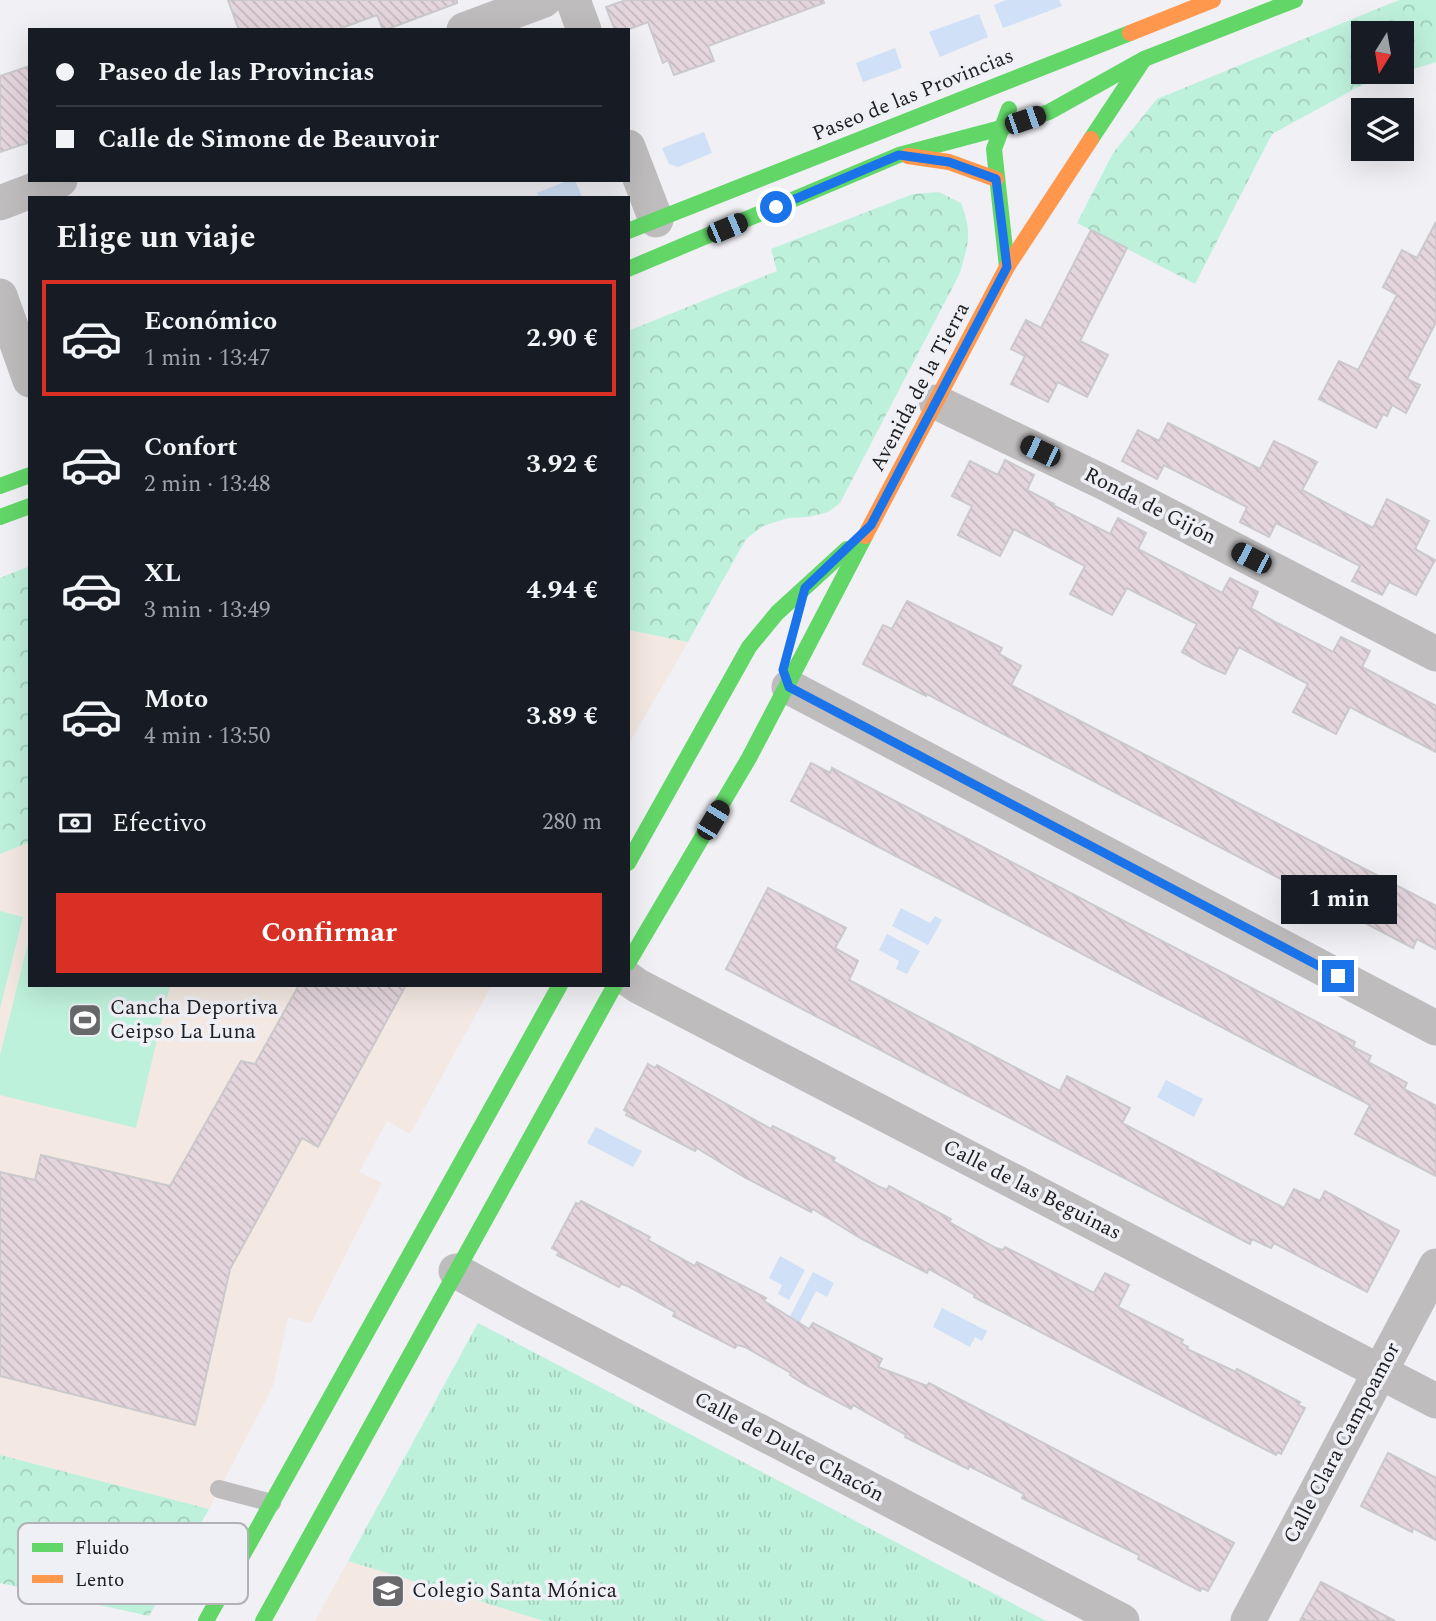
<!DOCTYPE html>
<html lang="es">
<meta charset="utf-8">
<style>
body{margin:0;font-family:Spectral,serif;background:#242831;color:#f1f3f6;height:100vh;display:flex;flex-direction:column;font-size:26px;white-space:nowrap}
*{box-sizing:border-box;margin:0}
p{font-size:23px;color:#9ea1a6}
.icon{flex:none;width:38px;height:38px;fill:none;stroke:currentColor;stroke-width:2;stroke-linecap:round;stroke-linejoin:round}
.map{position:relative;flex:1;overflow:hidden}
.panel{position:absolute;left:28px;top:196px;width:602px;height:791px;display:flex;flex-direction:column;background:#171b24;border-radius:0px;box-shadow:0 7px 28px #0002}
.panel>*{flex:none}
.guide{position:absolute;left:28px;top:28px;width:602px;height:154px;border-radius:0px;box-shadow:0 7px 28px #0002;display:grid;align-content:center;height:154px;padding:0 28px;background:#171b24}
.needle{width:46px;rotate:191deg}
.buttons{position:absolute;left:1351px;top:21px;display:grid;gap:14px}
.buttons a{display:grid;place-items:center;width:63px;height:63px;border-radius:0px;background:#171b24;box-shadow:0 7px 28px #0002;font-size:35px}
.end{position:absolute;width:32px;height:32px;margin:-16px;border:9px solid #1a73e8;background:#fff;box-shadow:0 0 0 4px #fff}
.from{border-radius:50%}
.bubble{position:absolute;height:49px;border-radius:0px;background:#171b24;box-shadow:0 7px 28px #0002;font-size:23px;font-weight:700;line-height:49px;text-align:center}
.car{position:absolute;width:21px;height:42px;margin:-21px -10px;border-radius:9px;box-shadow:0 0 5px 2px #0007;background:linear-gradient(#222 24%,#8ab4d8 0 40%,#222 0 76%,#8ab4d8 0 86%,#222 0)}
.guide b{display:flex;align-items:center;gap:24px;height:66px;font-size:26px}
.guide b+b{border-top:2px solid #363941}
.guide i{width:18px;height:18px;background:#f1f3f6}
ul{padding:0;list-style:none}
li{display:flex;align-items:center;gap:21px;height:116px;margin:0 14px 10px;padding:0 14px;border:4px solid transparent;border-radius:0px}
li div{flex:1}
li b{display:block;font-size:26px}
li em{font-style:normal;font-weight:700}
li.active{border-color:#d93025}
li>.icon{width:63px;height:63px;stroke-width:1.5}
h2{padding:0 28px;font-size:32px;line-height:84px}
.pay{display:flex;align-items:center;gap:18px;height:77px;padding:0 28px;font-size:26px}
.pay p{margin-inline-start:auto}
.action{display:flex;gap:14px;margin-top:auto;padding:14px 28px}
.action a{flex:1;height:80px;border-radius:0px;background:#d93025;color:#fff;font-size:28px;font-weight:700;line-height:80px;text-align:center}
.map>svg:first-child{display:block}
.education{fill:#f3e8e2}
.grass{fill:url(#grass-tufts)}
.park{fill:url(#park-crowns);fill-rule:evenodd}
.garden{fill:#bef1dc}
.water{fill:#d0e0f6}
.building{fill:url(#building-back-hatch);stroke:#cac9cb;stroke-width:2}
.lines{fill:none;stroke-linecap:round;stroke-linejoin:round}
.lane{stroke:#bebcbd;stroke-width:18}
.street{stroke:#bebcbd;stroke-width:35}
.fast{stroke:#63d668;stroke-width:16}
.slow{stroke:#ff974d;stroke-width:16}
.route{stroke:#1a73e8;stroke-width:9}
.labels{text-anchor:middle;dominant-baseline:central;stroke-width:7;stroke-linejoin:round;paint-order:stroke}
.street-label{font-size:21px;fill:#202022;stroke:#efeff6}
.poi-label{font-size:21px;fill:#202022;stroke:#efeff6;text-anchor:start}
.key{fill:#efeff6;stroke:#b1b1b6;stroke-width:2}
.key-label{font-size:19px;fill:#202022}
</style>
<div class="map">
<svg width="1436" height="1621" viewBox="0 0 1436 1621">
<defs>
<pattern id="grass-tufts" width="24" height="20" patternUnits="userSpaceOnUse" patternTransform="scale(1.75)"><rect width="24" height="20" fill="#bef1dc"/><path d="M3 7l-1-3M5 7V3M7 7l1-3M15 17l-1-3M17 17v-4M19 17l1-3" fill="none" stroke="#a3cebc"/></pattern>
<pattern id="park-crowns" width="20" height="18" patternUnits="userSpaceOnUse" patternTransform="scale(1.75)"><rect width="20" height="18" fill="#bef1dc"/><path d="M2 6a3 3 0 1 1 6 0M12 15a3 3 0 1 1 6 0" fill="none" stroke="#a3cebc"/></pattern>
<pattern id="building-back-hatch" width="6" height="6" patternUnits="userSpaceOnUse" patternTransform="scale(1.75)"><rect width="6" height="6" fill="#e5d6dd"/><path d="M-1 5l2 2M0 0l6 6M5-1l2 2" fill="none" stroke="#c4b7bd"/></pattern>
</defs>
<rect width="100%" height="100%" fill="#f0f0f5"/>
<g class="education">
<path d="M628,630L688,642L628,745Z"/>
<path d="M30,842V985H492L410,1134L387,1121L359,1172L382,1183L311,1323L288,1318L273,1386L209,1509L0,1455V854Z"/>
<path d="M348,1561L544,1621H315Z"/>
</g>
<path class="grass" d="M478,1323L1046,1621H544L348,1561Z"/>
<g class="park">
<path d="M1399,0H1436V62L1360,86L1272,134L1195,284L1077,223L1113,153L1157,99ZM1363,33H1402V72H1363Z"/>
<path d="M939,192L961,203C973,234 968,243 960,273L840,503L828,512L809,517L788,518L763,526L746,539L688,642L628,630V331L777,271L771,249L913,194Z"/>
<path d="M30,566V842L0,854V578Z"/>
<path d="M0,1455L209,1509L149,1616L0,1583Z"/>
</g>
<g class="garden">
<path d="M0,911L23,917L0,1009Z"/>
<path d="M30,935V985H170L136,1128L0,1095V1055Z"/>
</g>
<g class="water">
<path d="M1006,0H1059L1062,6L1003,28L994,5Z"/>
<path d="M979,14L988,37L940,57L929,32Z"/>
<path d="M895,48L902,68L863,82L856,63Z"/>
<path d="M704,132L712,153L678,167L669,164L662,148Z"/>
<path d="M569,180H575L582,197L539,198L537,193Z"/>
<path d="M901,908L930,923L935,916L942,920L928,945L892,926Z"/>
<path d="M887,934L920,951L907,974L896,969L899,961L879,950Z"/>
<path d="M1166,1080L1203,1099L1194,1117L1157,1097Z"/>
<path d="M596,1127L642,1151L633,1167L587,1143Z"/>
<path d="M780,1256L805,1270L789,1300L778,1294L782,1285L769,1278Z"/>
<path d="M813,1272L834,1283L827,1297L816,1291L794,1333L784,1328Z"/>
<path d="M942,1308L987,1331L982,1341L975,1337L970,1347L933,1327Z"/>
</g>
<g class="building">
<path d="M228,0H457V3L385,30H383L377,15L336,30H239Z"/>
<path d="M626,0H823L824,3L708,46L714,61L674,75L668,60L663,63L648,22L627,30H615L606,7Z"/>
<path d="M30,66V142L0,152V76Z"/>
<path d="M1436,222V322L1407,379L1420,385L1406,413L1392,405L1387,416L1383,414L1376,428L1319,399L1339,361L1358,370L1397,295L1383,287L1402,250L1417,258Z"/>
<path d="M1091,230L1127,248L1080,341L1108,355L1087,397L1058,382L1048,402L1011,384L1025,356L1011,349L1026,320L1041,328Z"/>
<path d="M1168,423L1260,469L1274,441L1317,462L1302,490L1373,528L1387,499L1429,521L1415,549L1435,560L1416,595L1389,582L1382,595L1352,581L1360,566L1276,523L1269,537L1240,522L1247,507L1164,465L1157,479L1122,461L1138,430L1159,441Z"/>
<path d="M1005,460L1034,475L1027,490L1054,504L1053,505L1110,534L1118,518L1146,533L1138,549L1222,593L1230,578L1258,592L1251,608L1277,623L1333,652L1341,637L1370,651L1362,667L1436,706V752L1350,707L1336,734L1293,712L1308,684L1239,647L1225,674L1203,664L1182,652L1197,624L1127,588L1112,615L1070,594L1085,566L1014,529L1000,556L958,535L972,506L952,496L970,461L998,475Z"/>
<path d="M907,601L1002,648L999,654L1021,666L1011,685L1436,906V949L1417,939L1413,948L927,694L926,696L863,664L883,625L892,629Z"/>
<path d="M811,763L830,773L832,768L1355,1042L1353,1047L1371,1056L1368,1062L1407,1083L1404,1089L1436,1106V1176L1355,1134L1370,1105L791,801Z"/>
<path d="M768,888L846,928L835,948L858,961L849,980L1060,1091L1067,1076L1130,1108L1122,1123L1284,1208L1294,1189L1320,1201L1325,1191L1399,1231L1367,1292L1274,1243L1271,1248L1252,1239L1250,1244L726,969Z"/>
<path d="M299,985H406L318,1147L302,1138L230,1269L195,1425L0,1376V1172L35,1180L41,1155L170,1186L241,1061L255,1064Z"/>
<path d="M648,1064L655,1068L657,1065L771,1129L773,1126L835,1158L833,1161L880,1187L887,1190L889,1186L951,1219L949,1222L996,1248L1003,1250L1005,1247L1094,1293L1105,1273L1129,1285L1118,1307L1183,1340L1181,1343L1188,1347L1187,1349L1236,1372L1237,1369L1300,1402L1298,1405L1305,1408L1281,1454L1278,1452L1276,1455L1237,1435L974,1297L975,1295L929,1269L927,1273L860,1238L813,1209L811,1212L744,1177L697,1148L695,1151L626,1115L628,1112L624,1110Z"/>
<path d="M581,1201L650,1237L648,1240L695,1266L697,1262L766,1298L764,1301L809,1329L813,1323L882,1359L878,1367L927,1386L929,1383L1234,1543L1208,1591L1202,1588L1200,1591L1138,1559L1139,1555L1022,1498L1024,1494L969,1466L968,1469L905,1437L906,1435L853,1405L851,1409L804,1384L790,1375L791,1373L745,1347L737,1345L735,1348L673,1316L675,1312L628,1286L621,1284L619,1287L557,1255L559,1252L552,1248L576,1203L579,1204Z"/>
<path d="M1388,1453L1436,1478V1540L1413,1528L1412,1532L1361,1506Z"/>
<path d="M1321,1582L1395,1621H1300Z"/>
</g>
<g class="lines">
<path class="lane" d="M219,1489L272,1503"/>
<g class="street">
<path d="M573,0L584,30"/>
<path d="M464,30L544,0"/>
<path d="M628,147L656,220"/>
<path d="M0,203L60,180"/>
<path d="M0,296L30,380"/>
<path d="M936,402L1105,483L1436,654"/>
<path d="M789,687L1436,1028"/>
<path d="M628,979L638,986L1436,1401"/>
<path d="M456,1271L525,1309L1122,1621"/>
<path d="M1248,1621L1436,1266"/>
</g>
<g class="fast">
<path d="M1091,139L1144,59"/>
<path d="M628,231L1130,33"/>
<path d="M1007,267L994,149L1009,109"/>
<path d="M628,269L899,155L1001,128L1049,112L1144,59L1295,0"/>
<path d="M0,486L30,475"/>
<path d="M0,517L30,506"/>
<path d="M628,863L749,647L777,613L847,549"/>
<path d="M628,963L749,758L865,536"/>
<path d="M206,1621L560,985"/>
<path d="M263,1621L615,985"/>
</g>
<g class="slow">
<path d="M1130,33L1213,0"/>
<path d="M908,156L949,162L996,179"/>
<path d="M865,536L1007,267L1091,139"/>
</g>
</g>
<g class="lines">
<path class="route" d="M776,207L899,155L949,162L996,179L1007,267L871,525L805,588L783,670L789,687L1338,976"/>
</g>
<defs>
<g id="stadium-square" transform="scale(1.75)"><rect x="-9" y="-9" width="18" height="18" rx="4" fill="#69696c" stroke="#efeff6"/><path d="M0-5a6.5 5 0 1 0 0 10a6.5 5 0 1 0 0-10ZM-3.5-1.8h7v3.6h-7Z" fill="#fff"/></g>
<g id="school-square" transform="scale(1.75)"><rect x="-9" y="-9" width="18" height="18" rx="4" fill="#69696c" stroke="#efeff6"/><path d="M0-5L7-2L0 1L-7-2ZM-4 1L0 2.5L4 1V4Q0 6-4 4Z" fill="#fff"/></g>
</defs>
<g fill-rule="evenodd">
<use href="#stadium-square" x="85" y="1020"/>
<use href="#school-square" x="388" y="1591"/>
</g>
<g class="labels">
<g class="street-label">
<text transform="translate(913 95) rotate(-22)">Paseo de las Provincias</text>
<text transform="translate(920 387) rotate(-62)">Avenida de la Tierra</text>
<text transform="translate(1150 506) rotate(27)">Ronda de Gijón</text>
<text transform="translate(1032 1190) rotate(27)">Calle de las Beguinas</text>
<text transform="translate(1342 1443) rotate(-62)">Calle Clara Campoamor</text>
<text transform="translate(789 1447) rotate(28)">Calle de Dulce Chacón</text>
</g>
<g class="poi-label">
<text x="110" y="1008">Cancha Deportiva<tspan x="110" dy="24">Ceipso La Luna</tspan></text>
<text x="412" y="1591">Colegio Santa Mónica</text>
</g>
</g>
<rect x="18" y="1523" width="230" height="81" rx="10" class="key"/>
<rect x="32" y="1543" width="31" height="9" fill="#63d668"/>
<rect x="32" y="1575" width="31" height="8" fill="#ff974d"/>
<g class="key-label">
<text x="75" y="1554">Fluido</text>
<text x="75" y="1586">Lento</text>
</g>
</svg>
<div class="buttons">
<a><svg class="needle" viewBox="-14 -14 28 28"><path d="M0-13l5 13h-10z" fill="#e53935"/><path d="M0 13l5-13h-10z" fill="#9ea1a6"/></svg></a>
<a><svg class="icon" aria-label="layers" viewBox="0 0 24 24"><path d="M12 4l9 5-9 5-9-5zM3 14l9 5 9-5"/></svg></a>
</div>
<i class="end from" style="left:776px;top:207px"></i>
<i class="end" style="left:1338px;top:976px"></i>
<div class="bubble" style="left:1281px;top:875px;width:116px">1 min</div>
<i class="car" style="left:1025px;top:120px;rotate:71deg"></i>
<i class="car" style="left:727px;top:228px;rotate:67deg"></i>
<i class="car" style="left:1040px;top:451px;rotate:296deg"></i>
<i class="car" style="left:1251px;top:558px;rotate:297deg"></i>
<i class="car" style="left:713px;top:820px;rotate:31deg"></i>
<div class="guide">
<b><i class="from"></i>Paseo de las Provincias</b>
<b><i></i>Calle de Simone de Beauvoir</b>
</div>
<section class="panel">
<h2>Elige un viaje</h2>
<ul>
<li class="active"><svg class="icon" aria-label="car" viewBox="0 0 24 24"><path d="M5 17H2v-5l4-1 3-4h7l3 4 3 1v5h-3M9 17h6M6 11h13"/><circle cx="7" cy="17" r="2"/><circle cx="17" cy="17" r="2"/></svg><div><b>Económico</b><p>1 min · 13:47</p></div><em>2.90 €</em></li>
<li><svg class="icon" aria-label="car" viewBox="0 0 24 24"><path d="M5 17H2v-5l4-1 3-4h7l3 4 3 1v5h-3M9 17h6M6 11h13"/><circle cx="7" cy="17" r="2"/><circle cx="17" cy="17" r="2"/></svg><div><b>Confort</b><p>2 min · 13:48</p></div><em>3.92 €</em></li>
<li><svg class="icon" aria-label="car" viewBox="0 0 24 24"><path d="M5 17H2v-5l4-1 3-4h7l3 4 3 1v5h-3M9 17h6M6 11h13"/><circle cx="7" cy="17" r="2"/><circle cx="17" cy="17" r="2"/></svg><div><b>XL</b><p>3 min · 13:49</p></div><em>4.94 €</em></li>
<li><svg class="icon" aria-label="car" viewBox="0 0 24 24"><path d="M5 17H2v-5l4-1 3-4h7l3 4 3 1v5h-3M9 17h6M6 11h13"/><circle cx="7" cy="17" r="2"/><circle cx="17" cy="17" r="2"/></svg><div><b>Moto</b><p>4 min · 13:50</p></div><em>3.89 €</em></li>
</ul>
<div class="pay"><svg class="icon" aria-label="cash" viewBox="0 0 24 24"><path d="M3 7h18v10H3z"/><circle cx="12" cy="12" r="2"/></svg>Efectivo<p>280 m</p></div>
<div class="action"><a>Confirmar</a></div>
</section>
</div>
